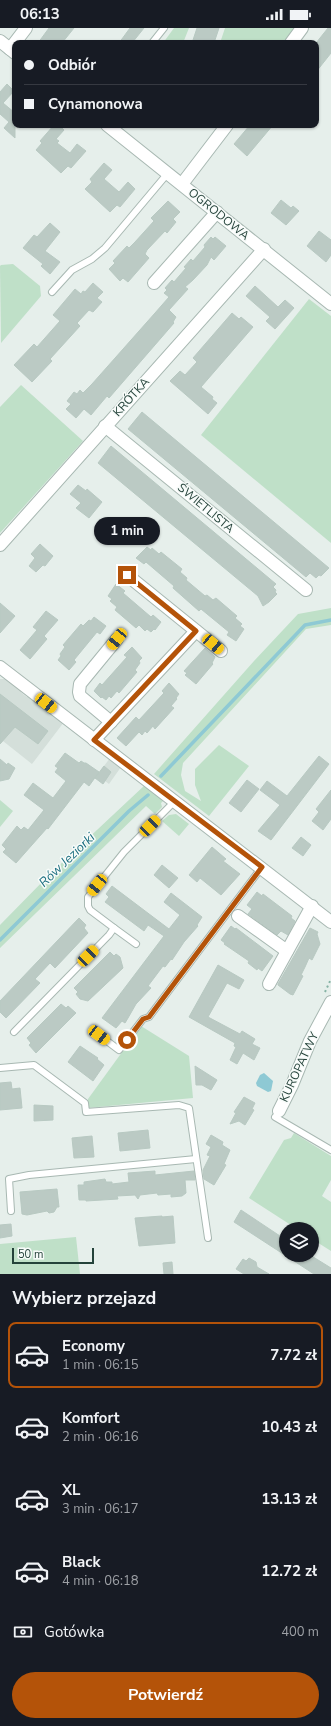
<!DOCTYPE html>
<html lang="pl">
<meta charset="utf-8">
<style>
body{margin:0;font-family:"Nunito Sans",sans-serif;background:#20242c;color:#f1f3f6;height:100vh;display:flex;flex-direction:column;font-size:15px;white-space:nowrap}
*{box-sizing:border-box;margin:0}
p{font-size:13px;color:#9ea1a6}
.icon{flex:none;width:22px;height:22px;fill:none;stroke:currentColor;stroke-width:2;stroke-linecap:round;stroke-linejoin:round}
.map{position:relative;height:1246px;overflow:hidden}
.details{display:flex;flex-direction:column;background:#171b24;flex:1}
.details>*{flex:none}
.guide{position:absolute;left:12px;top:12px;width:307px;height:88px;border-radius:8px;box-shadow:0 1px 3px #0004;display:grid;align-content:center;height:88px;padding:0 12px;background:#171b24}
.buttons{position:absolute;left:279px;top:1194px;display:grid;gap:8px}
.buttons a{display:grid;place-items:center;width:40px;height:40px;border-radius:50%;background:#171b24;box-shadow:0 1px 3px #0004;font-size:20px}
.scale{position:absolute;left:12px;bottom:10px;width:82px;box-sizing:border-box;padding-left:4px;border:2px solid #24423a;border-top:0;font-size:11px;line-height:14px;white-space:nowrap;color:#24423a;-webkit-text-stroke:3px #f7fbf9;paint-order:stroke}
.end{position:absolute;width:18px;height:18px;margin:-9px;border:5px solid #b45309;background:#fff;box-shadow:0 0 0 2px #fff}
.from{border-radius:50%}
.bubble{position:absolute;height:28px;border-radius:14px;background:#171b24;box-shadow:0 1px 3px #0004;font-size:13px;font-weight:700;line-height:28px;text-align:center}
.car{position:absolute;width:12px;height:24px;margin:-12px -6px;border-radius:5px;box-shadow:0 0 3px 1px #0007;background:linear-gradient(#f5c518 24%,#345 0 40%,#f5c518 0 76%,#345 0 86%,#f5c518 0)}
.guide b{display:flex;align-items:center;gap:14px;height:38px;font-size:15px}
.guide b+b{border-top:1px solid #363941}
.guide i{width:10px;height:10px;background:#f1f3f6}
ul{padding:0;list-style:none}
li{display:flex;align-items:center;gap:12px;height:66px;margin:0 8px 6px;padding:0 4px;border:2px solid transparent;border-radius:8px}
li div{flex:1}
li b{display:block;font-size:15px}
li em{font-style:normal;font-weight:700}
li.on{border-color:#b45309}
li>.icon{width:36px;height:36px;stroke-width:1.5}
h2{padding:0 12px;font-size:18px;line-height:48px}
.pay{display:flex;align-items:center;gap:10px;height:44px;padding:0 12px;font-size:15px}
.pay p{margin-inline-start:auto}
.primary-button{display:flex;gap:8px;margin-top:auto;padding:8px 12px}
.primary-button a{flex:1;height:46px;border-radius:24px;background:#b45309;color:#fff;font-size:16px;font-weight:700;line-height:46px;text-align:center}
.status{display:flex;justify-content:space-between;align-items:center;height:28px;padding:0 20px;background:#171b24;direction:ltr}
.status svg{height:11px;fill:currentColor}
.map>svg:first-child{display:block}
.built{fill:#d4dfda}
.green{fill:#bfe0c8}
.water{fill:#8ec9d4}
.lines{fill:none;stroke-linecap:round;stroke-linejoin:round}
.stream{stroke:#8ec9d4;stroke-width:3.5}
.building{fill:#bbcac4;stroke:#b8c9c2}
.service-casing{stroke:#a8b8b2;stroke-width:8}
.minor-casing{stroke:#a8b8b2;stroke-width:14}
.path{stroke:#86b3a5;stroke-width:2;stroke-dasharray:2 3;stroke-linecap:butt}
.service{stroke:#fff;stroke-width:6}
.minor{stroke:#fff;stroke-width:12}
.route{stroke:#b45309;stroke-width:5}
.labels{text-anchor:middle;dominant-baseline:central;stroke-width:3;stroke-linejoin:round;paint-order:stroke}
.street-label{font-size:12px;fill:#24423a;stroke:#f7fbf9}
.water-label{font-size:13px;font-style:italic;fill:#1c6f80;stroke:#f7fbf9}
</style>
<div class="status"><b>06:13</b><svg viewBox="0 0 49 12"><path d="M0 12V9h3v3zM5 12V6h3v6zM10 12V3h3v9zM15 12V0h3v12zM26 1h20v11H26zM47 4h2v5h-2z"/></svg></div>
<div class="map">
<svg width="331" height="1246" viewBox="0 0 331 1246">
<rect width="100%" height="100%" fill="#e6efeb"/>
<g class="built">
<path d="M0,651H9L22,661L21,664L24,667L27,669L30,667L64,694L32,736L3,713L0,716Z"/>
<path d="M110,730L121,739L109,756L105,753L95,750Z"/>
</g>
<g class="green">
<path d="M174,0H189L183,15H158H163Z"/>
<path d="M225,0H295L283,15H220Z"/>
<path d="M13,236L40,258L41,268L1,315L0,238L1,237Z"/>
<path d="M309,271L331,288V515L201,407Z"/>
<path d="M21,357L83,413L0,505V379Z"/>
<path d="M331,580V597L306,601L183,735L181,747L185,763L201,773L195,757V741L219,717L249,738L209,788L154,746L254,633L298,586Z"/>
<path d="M145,757L164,772L161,775L162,779L155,786L146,778L0,920V897L50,846Z"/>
<path d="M0,772L13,783L0,799Z"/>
<path d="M176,786L189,796L179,808L162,793L169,787Z"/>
<path d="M141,998L189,1028L193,1070L87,1080L88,1071Z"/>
<path d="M294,1105L331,1128V1152L322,1168L331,1174V1223L312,1211V1201H297L249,1170L284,1112L291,1110Z"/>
<path d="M76,1209L80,1246H0V1216Z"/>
</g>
<path class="water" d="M264,1045L273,1053L271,1063L268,1064L257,1058L256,1055L260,1047Z"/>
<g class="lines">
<g class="stream">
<path d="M161,748L305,597L331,592"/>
<path d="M0,912L129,783L148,767"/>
</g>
</g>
<g class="building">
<path d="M49,0H74L62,15H38Z"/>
<path d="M130,0H144L132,15H119Z"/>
<path d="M197,0H219L214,15H192Z"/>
<path d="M328,0H331V25L316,44V15Z"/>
<path d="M7,56L14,63L3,75L15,85V110L4,100L9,94L0,86V64Z"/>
<path d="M54,97H59L64,102L56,111L59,113L57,115L70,125L77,116L86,123L71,140L68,138L61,145L36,122L42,115L40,113Z"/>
<path d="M250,97H273L247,128L234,116Z"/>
<path d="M104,135L112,142L104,151L119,164L128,154L135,161L120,179L117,177L110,184L85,161L92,154L90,151Z"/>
<path d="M281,172L291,180L293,178L299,183L286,197L271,185Z"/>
<path d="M168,173L180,184L173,191L176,194L167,205L165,203L147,222L145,226L149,230L128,254L123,250L120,253L109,241L115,235L113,233L127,218L129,220L135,214L154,193L151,190Z"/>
<path d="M50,195L60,204L45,223L60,234L50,246L41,238L43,236L23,220L34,207L37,209Z"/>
<path d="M319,203L331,212V227L326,234L307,218Z"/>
<path d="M211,209L213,211L215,209L226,218L214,232L211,229L207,237L193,252L185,259L188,261L169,282L176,289L173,294L174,295L109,370L107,368L91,387L84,381L76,390L66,381L71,376L67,373L74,364L77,366L80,362L83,365L92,356L155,285L169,269L164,265L167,262L165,260L172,252L174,254L186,240L184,239L191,231L193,233L205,219L204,217Z"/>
<path d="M93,255L103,264L97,270L102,274L93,284L89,282L77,295L80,298L50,331L52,333L32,354L14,337L34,316L37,319L60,293L53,287L75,261L81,266L83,263L85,264Z"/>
<path d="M255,258L278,279L285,272L294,280L275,301L266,293L270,289L246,268Z"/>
<path d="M232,285L239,291L241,289L253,299L201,359L213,369L212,371L217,375L208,386L170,353L180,343L185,347L197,334L193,330Z"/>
<path d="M142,384L329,540L321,548L319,547L316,550L310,545L306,549L128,401Z"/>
<path d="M111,418L276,556L273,559L276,562L275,564L277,566L269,574L263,578L258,568L98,435Z"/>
<path d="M78,457L86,463L87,461L102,474L89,490L76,480L81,475L70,466Z"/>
<path d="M40,516L53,528L45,538L43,537L36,544L29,538L35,530L31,526Z"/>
<path d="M147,519L151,522L152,520L159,526L161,524L182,541L180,544L187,550L186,552L205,568L207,567L213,572L216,570L237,588L235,590L242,596L240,598L244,601L236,613L227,607L229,604L201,581L199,583L173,560L174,558L146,534L144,536L136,530Z"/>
<path d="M116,556L125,563L123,565L151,589L153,587L161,594L155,602L154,601L151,604L147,601L145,603L139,597L136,600L115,582L117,579L110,573L112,571L108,568Z"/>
<path d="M0,575L15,588L0,605Z"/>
<path d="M46,583L58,592L44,608L47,611L30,631L20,622L37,602L33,599Z"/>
<path d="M94,589L106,598L100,606L97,604L74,632L76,634L69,642L58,632L61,628L60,626L65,619L63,617L81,596L83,598L89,592L91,593Z"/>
<path d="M132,619L142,630L139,633L140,635L135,642L137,644L119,665L117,663L111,670L109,668L106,672L102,669L101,670L94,663L100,655L102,657L127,629L124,627Z"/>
<path d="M205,620L215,629L212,635L213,636L196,656L185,647L187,645L184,643Z"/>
<path d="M169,655L179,666L176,670L177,671L171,678L174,680L155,701L153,698L147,705L145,703L142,707L139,704L126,718L117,710L136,689L139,692L164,665L162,663Z"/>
<path d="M0,666L48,703L38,716L15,699L0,716Z"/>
<path d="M65,725L79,735L81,733L84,735H86L99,744L89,758L84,754L48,801L47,800L16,835L3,824L6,821L2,817L17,798L21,802L24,799L28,802L44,782L24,767L33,755L53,770L66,753L55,744L58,740L55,738Z"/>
<path d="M319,728L329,736L271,812L258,803L280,777L260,762L267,753L287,768Z"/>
<path d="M0,731L7,737L8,735L15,740L9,751L0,753Z"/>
<path d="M104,738L111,744L103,756L95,750Z"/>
<path d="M247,752L259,761L241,784L229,775Z"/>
<path d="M331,762V791L323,802L312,793L319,784L316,781Z"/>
<path d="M301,809L311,817L303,828L292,820Z"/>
<path d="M212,819L226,831L223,833L240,846L221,867L200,850L197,854L189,847Z"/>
<path d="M162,837L178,850L169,860L154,847Z"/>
<path d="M112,858L169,901L180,887L164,874L171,865L202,889L197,897L198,898L184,914L172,932L171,931L165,939L163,938L148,958L151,960L136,976L128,990L125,995L122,993L116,1000L102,990L164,908L148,897L144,903L105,874L109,869L106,866Z"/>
<path d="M257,864L262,868L263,866L292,888L291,890L295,893L288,907L281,903L277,907L248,886L252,881L247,877Z"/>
<path d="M79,890L86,897L84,900L88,905L55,940L50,935L35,951L40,955L6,990L0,984V973Z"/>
<path d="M231,898L235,901L236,900L273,928L262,943L258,940L257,942L248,935L249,933L224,916L225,915L221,912Z"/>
<path d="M310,900L318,904L317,906L320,916L312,932L309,930L305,939L301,947L303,948L293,967L290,966L278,957V956Z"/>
<path d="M110,924L114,928L116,926L120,929L123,940L88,973L80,971L76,966L78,964L74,960Z"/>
<path d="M218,937L244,952L239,961L227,955L208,989L240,1006L242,1003L255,1011L252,1016L260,1020L254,1032L243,1025L237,1036L230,1032L236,1019L234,1018L235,1015L189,989Z"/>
<path d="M61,976L66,980L68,978L76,985L36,1025L29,1017L31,1015L27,1010Z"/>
<path d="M80,1018L98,1030L97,1031L104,1037L93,1053L68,1034Z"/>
<path d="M195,1038L217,1052L211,1062L202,1057H196Z"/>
<path d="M11,1054L12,1061L20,1060L22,1080L0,1082V1055Z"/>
<path d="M244,1069L255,1075L252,1081L254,1082L245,1097L239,1093L230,1096L236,1085L234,1084Z"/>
<path d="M34,1077L53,1078V1092L34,1093Z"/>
<path d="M148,1102L150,1120L120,1123L118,1105Z"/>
<path d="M211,1107L223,1114L222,1117L230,1122L224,1136L226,1137L214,1157L204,1151L203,1142L210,1128L207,1127L211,1119L206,1116Z"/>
<path d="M92,1108L94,1129L74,1130L72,1110Z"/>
<path d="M155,1143V1147L194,1143L195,1152H185L186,1165L182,1168L171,1169V1166L158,1167L157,1165L140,1167L138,1171L135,1167L117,1168L118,1171L86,1173V1172H79L78,1157H84V1154L105,1151L106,1154H112V1156L129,1154L128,1145Z"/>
<path d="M57,1161L59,1179H57L54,1184L49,1185L47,1183L27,1187L22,1186L20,1164Z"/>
<path d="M241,1182L286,1212V1227H310L331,1240V1246H314L234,1194Z"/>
<path d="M162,1188V1189L173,1188L175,1215L139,1218L135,1190Z"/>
<path d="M11,1196L12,1208L0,1210V1197Z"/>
<path d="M249,1230L256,1234L257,1239L269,1246H244L236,1241L243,1231L246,1233Z"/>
<path d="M172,1234L173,1246H164L163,1235Z"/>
</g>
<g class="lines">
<g class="service-casing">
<g id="service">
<path d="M152,15L164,0"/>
<path d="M52,264L72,242L92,231L105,220L168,145"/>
<path d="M114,900L136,916"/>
<path d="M14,1004L109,907L114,900L90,882L88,878V869L124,824L174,774"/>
<path d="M99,1007L119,1022L143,991L149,989L262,839"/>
<path d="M0,1040L34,1037L85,1075L86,1084L179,1077L189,1080L208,1210"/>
<path d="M275,1089L331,1122"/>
<path d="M11,1183L9,1151L29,1147L196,1131"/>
</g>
</g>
<g class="minor-casing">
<g id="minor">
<path d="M0,13L15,25"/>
<path d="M291,15L302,0"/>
<path d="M10,21L26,0"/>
<path d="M107,97L331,276"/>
<path d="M182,156L227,97"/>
<path d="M154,255L217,184"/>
<path d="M105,398L306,562"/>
<path d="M0,517L264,221"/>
<path d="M127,547L221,623"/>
<path d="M0,639L331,894"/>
<path d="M111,694L80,668L79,664L80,656L117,611"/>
<path d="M94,712L196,603"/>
<path d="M238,888L287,923"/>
<path d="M269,956L312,878"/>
<path d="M279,1083L292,1057L310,1013L331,974"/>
</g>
</g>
<path class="path" d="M325,964L331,951"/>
<use href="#service" class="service"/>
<use href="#minor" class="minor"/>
</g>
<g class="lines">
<path class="route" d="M127,1012L143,991L149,989L262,839L94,712L196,603L127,547"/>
</g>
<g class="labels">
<g class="street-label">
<text transform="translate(219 186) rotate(39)">OGRODOWA</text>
<text transform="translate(131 369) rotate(-48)">KRÓTKA</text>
<text transform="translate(206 480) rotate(40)">ŚWIETLISTA</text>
<text transform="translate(299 1039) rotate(-65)">KUROPATWY</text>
</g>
<g class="water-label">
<text transform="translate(67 832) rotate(-44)">Rów Jeziorki</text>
</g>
</g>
</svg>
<div class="buttons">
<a><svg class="icon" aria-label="layers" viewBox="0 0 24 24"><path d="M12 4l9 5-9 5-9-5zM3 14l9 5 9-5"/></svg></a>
</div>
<div class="scale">50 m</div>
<i class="end from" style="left:127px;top:1012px"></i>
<i class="end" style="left:127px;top:547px"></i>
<div class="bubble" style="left:94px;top:489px;width:66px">1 min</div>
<i class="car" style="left:117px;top:611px;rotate:219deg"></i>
<i class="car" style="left:213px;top:616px;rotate:130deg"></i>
<i class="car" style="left:46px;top:675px;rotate:128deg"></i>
<i class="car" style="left:150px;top:798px;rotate:45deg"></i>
<i class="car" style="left:97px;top:857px;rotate:219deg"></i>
<i class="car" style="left:88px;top:928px;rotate:45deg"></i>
<i class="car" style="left:99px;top:1007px;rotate:127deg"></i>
<div class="guide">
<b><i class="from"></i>Odbiór</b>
<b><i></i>Cynamonowa</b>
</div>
</div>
<section class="details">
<h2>Wybierz przejazd</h2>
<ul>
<li class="on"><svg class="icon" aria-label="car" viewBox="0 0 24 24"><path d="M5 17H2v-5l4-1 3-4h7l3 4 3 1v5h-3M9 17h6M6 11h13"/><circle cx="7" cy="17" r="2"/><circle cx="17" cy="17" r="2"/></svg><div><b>Economy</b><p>1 min · 06:15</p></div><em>7.72 zł</em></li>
<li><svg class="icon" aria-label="car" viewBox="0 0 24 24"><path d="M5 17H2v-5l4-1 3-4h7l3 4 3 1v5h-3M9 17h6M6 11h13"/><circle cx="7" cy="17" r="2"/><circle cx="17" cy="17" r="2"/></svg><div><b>Komfort</b><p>2 min · 06:16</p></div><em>10.43 zł</em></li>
<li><svg class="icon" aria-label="car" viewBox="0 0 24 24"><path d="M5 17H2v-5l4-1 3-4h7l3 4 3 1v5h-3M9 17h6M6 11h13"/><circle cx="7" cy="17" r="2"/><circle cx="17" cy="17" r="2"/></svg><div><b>XL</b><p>3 min · 06:17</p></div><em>13.13 zł</em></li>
<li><svg class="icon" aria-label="car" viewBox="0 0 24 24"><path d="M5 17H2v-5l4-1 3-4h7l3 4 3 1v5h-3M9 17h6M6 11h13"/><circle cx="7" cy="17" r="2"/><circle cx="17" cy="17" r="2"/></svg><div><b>Black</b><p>4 min · 06:18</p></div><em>12.72 zł</em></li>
</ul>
<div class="pay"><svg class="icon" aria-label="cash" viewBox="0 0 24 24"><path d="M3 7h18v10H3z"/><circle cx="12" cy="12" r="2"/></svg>Gotówka<p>400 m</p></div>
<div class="primary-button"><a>Potwierdź</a></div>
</section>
